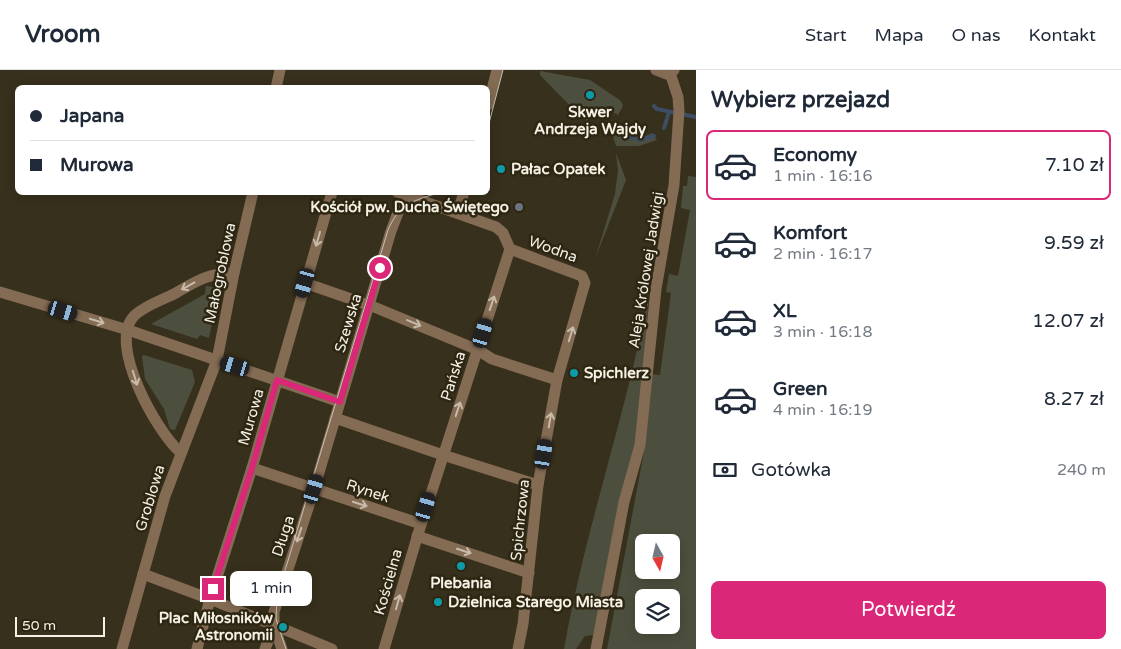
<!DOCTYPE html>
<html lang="pl">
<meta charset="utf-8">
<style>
body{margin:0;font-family:"Varela Round",sans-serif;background:#f6f6f7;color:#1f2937;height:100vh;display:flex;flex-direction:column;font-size:19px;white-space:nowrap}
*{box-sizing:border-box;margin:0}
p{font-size:16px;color:#747a83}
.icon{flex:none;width:28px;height:28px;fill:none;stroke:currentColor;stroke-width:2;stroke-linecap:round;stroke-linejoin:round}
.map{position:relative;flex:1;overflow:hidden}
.side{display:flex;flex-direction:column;background:#fff;width:425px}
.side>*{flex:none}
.top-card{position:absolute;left:15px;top:15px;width:475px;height:110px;border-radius:8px;box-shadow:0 2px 12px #0003;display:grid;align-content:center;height:110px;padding:0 15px;background:#fff}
.needle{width:32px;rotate:172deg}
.controls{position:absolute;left:635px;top:464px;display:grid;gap:10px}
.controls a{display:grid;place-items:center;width:45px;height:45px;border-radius:8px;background:#fff;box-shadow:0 2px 12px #0003;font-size:25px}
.scale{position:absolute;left:15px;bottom:12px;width:90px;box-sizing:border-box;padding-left:5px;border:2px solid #f5f1e4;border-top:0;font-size:14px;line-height:18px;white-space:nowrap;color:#f5f1e4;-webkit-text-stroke:4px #2d2612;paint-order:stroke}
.end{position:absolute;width:22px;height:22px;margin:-11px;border:6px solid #db2777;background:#fff;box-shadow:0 0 0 2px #fff}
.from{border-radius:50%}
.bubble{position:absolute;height:35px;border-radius:8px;background:#fff;box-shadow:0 2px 12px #0003;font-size:16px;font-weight:600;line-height:35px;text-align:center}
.car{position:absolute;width:15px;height:30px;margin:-15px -8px;border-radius:6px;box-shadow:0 0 4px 1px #0007;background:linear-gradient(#222 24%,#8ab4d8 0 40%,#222 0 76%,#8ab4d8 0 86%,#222 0)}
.top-card b{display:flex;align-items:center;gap:18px;height:48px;font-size:19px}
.top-card b+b{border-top:1px solid #e0e1e3}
.top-card i{width:12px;height:12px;background:#1f2937}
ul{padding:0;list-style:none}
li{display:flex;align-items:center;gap:15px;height:70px;margin:0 10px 8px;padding:0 5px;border:2px solid transparent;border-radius:8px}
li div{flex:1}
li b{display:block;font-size:19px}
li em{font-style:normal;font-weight:600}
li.current{border-color:#db2777}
li>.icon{width:45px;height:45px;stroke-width:1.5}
h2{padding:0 15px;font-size:22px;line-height:60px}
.pay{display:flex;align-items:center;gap:12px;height:55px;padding:0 15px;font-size:19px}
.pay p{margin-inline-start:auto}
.action{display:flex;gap:10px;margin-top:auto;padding:10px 15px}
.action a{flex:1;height:58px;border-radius:8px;background:#db2777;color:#fff;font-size:20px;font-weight:600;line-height:58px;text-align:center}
header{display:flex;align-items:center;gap:30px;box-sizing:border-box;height:70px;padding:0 25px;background:#fff;border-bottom:1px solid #e0e1e3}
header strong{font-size:24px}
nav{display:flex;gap:28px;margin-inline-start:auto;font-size:18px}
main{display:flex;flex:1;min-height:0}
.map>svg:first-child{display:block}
.green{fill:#4d4f3e;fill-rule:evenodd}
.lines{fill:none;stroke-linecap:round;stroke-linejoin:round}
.stream{stroke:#3d4d64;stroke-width:4}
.minor{stroke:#846b53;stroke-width:11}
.tram{stroke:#c7c3b4;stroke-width:1}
.oneway{stroke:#c8bbaa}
.route{stroke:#db2777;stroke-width:6}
.culture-dot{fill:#0f9aa8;stroke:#2d2612;stroke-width:2}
.worship-dot{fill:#6b7280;stroke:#2d2612;stroke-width:2}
.labels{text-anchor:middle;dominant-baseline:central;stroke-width:5;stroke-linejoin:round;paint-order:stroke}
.poi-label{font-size:15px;font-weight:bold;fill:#f5f1e4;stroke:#2d2612;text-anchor:start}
.street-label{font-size:15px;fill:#f5f1e4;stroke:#2d2612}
</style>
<header>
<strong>Vroom</strong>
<nav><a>Start</a><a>Mapa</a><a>O nas</a><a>Kontakt</a></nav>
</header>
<main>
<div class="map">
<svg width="696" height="579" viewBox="0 0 696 579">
<rect width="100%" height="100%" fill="#37301c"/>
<g class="green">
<path d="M540,1L590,10L621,31L623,36L618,45L607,39L605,44L594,38L587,51L581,47L540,5Z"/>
<path d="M620,55L646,66L652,63L657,70L639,76H616L613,66Z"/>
<path d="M616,83L626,110L595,189L615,124L618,100Z"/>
<path d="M688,106L696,107V579H607L643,387L651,304L660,305L671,223L666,222L669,204L678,206L690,140L681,138L683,116H687ZM644,472H671V500H644ZM644,528H671V555H644Z"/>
<path d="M206,216L219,218L209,268L200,265L197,269L151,254L205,224Z"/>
<path d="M649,225L638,362L593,565L585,566L576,579H564C585,460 626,344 649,225Z"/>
<path d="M144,285L192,300L195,312L175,360L170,359L164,339L145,309L142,286Z"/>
</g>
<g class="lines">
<g class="stream">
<path d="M654,36L657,39L696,47"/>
<path d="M664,58L669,42"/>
<path d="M616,62L640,70L654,66"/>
</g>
<g class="minor">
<path d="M656,0L666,4L674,0"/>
<path d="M276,18L280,0"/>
<path d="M488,35L497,0"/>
<path d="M397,122L496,157L503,163L510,179"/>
<path d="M458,142L464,122"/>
<path d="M510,179L582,206L585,213L557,310L538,415L523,554L518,579"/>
<path d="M305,213L374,237L478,280L492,289L557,310"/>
<path d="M0,222L128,260L340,332"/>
<path d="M335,348L443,385L538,415"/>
<path d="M180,382C157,362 107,274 134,246C144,236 162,230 174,224C196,211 208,203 234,203"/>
<path d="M252,398L421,454"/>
<path d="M417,466L529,503"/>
<path d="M143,504L210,529L332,579"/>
<path d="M274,556L282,579"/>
<path d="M122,579L165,426L217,290L234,203L253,122"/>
<path d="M197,579L210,529L252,398L332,122"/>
<path d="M265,579L274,556V542L312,426L391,161L401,135L414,128"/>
<path d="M384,579L418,464L510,179"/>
<path d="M596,579L624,432L640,375L656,219L674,115L679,41L678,27L670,3"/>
</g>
<g class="tram">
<path d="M488,57L503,0"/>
<path d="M286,579L276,549L277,527L388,160C400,132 414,131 441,122"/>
</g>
</g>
<defs><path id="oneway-shaft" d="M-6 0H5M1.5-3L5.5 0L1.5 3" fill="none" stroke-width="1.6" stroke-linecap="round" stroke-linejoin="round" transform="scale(1.25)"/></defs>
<g class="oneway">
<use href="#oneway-shaft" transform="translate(318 169) rotate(106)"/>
<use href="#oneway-shaft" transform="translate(188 216) rotate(151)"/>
<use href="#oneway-shaft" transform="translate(492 233) rotate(-72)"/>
<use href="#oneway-shaft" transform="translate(97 251) rotate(17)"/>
<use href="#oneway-shaft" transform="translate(414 253) rotate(23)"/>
<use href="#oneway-shaft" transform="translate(571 264) rotate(-73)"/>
<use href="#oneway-shaft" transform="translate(135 308) rotate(73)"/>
<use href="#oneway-shaft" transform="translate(458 339) rotate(-72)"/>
<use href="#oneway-shaft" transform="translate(550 350) rotate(-80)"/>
<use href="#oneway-shaft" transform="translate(360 434) rotate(18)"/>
<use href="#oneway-shaft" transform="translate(299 465) rotate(108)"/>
<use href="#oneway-shaft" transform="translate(464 481) rotate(18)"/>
<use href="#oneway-shaft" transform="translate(398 532) rotate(-74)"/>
</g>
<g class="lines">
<path class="route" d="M213,519L252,398L277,310L340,332L380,198"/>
</g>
<g class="culture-dot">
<circle cx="590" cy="25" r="5"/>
<circle cx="501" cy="99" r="5"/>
<circle cx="574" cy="303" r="5"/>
<circle cx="461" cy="496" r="5"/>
<circle cx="438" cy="532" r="5"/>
<circle cx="283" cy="557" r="5"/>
</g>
<circle class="worship-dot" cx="519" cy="137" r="5"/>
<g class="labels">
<g class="poi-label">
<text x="590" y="42" text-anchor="middle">Skwer<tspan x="590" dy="17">Andrzeja Wajdy</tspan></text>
<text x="511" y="99">Pałac Opatek</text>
<text x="509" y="137" text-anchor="end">Kościół pw. Ducha Świętego</text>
<text x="584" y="303">Spichlerz</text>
<text x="461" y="513" text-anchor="middle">Plebania</text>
<text x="448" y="532">Dzielnica Starego Miasta</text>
<text x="273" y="548" text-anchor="end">Plac Miłosników<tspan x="273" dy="17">Astronomii</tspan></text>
</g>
<g class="street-label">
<text transform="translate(553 179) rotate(20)">Wodna</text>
<text transform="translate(646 200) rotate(-81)">Aleja Królowej Jadwigi</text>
<text transform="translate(220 203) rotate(-78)">Małogroblowa</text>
<text transform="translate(348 253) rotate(-73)">Szewska</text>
<text transform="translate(453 306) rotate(-72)">Pańska</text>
<text transform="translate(251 347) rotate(-74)">Murowa</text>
<text transform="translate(368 421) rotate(18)">Rynek</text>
<text transform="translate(150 428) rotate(-73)">Groblowa</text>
<text transform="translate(520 450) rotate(-84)">Spichrzowa</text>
<text transform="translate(283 466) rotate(-72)">Długa</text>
<text transform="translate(388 512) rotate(-74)">Kościelna</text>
</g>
</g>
</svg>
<div class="controls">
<a><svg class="needle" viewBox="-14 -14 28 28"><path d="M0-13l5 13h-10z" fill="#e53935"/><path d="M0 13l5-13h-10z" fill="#747a83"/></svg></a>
<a><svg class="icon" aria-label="layers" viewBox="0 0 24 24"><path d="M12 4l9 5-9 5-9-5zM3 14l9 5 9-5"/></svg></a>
</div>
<div class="scale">50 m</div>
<i class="end from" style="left:380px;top:198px"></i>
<i class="end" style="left:213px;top:519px"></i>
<div class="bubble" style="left:230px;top:501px;width:82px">1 min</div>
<i class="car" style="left:305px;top:213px;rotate:196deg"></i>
<i class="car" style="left:63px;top:241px;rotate:107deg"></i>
<i class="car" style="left:483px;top:263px;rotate:17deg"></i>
<i class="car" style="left:235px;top:296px;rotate:287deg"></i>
<i class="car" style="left:544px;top:384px;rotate:10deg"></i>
<i class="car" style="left:314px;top:419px;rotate:17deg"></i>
<i class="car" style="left:426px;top:437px;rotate:17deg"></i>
<div class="top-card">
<b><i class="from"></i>Japana</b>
<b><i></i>Murowa</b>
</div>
</div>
<section class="side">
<h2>Wybierz przejazd</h2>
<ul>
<li class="current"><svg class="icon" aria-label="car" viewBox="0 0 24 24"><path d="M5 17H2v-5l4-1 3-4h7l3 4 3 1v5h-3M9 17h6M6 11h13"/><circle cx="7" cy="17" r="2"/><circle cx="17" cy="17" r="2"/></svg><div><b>Economy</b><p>1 min · 16:16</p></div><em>7.10 zł</em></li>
<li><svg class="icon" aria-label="car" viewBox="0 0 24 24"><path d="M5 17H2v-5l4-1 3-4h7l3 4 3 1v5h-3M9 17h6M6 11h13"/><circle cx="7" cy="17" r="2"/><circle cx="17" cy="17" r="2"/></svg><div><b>Komfort</b><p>2 min · 16:17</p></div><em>9.59 zł</em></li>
<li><svg class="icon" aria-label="car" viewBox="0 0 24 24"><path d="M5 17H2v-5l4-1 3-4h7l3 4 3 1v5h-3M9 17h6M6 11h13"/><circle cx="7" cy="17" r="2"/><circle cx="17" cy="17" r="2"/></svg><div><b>XL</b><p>3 min · 16:18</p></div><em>12.07 zł</em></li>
<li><svg class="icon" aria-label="car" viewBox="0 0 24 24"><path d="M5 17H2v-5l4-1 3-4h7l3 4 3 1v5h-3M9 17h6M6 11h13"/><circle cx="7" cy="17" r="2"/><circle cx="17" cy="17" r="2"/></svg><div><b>Green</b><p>4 min · 16:19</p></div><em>8.27 zł</em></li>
</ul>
<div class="pay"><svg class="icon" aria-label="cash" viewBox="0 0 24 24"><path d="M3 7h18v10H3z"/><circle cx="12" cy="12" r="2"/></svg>Gotówka<p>240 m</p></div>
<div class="action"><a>Potwierdź</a></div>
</section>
</main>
